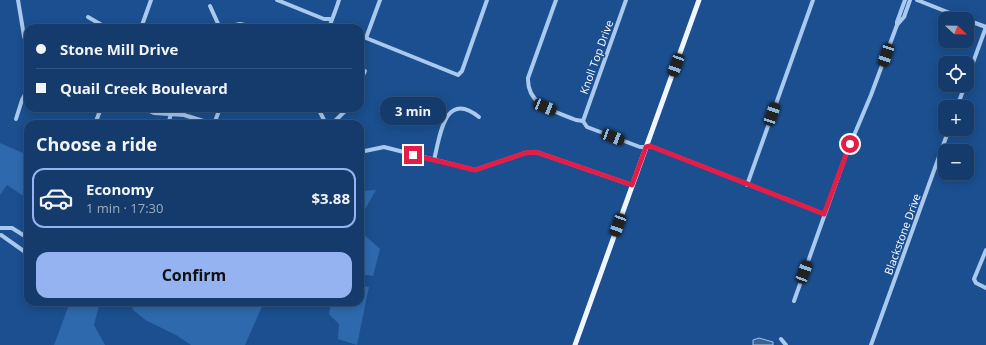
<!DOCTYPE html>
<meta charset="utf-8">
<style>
body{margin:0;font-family:"Open Sans",sans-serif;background:#1d4271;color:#f1f3f6;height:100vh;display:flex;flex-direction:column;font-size:15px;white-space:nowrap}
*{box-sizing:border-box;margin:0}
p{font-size:13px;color:#9dadc1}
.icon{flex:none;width:22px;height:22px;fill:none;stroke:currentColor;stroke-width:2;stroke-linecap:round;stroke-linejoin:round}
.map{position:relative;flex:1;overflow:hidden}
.sheet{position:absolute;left:24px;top:120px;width:340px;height:186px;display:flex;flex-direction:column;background:#143b6b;border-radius:12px;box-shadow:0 2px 10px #0003,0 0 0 1px #33557e}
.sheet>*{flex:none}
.guide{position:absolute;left:24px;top:24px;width:340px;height:88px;border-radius:12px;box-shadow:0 2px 10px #0003,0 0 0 1px #33557e;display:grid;align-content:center;height:88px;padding:0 12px;background:#143b6b}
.needle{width:26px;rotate:112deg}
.buttons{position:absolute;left:938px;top:12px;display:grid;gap:8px}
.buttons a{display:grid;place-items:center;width:36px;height:36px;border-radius:8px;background:#143b6b;box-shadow:0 2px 10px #0003,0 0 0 1px #33557e;font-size:20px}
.end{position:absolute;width:18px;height:18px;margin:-9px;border:5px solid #e11d48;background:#fff;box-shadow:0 0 0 2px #fff}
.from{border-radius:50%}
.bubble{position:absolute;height:28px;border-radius:12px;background:#143b6b;box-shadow:0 2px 10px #0003,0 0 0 1px #33557e;font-size:13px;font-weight:700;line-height:28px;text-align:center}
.car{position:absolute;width:12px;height:24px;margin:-12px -6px;border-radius:5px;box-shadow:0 0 3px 1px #0007;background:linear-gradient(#222 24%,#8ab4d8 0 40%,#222 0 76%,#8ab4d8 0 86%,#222 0)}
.guide b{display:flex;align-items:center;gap:14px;height:38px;font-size:15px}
.guide b+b{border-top:1px solid #33557e}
.guide i{width:10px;height:10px;background:#f1f3f6}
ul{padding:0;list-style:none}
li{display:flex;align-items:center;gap:12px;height:60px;margin:0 8px 6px;padding:0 4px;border:2px solid transparent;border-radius:12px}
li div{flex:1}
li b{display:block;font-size:15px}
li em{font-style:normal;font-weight:700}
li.current{border-color:#95b2f1}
li>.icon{width:36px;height:36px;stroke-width:1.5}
h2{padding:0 12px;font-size:18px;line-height:48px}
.primary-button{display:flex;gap:8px;margin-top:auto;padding:8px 12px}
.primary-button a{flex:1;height:46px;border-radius:12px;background:#95b2f1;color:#111;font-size:16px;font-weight:700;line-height:46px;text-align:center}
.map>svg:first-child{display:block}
.green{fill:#2e69ad}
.water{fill:#3c6290;stroke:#9cc4f0}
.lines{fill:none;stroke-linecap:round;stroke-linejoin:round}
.minor{stroke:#a9c9ee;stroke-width:4}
.major{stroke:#f0f6ff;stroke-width:5}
.route{stroke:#e11d48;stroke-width:5}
.labels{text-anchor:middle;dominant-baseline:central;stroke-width:3;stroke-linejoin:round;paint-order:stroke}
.street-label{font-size:11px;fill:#fff;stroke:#1b4f8f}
</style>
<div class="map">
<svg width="986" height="345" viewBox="0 0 986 345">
<rect width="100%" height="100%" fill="#1b4f8f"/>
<g class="green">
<path d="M0,143L28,155V199L7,185L0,195Z"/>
<path d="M376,190L360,218V191Z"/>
<path d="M360,231L380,249L373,276L360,274Z"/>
<path d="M360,285L369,287L357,345L338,339L339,324L329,314L331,303L327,302H360Z"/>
<path d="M70,302H100L94,325L105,345H54Z"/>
<path d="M131,302H264L245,345H191L176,335L147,321L133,310Z"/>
</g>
<path class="water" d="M759,338L773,342V345H753V340Z"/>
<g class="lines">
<g class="minor">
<path d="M18,0L24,36L28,48"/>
<path d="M277,0L324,19H330"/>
<path d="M380,0L366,38L458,75L462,71L487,0"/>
<path d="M556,0L528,78C527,106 555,111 576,120L583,121L587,127L640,147H653L824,214"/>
<path d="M905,0L897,22V25L904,17L910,0"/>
<path d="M917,0L965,19"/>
<path d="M210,6L220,28"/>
<path d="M88,17L107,28"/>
<path d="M967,20L986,27"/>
<path d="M141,28L151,0"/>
<path d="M221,28L240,24L261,28"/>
<path d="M329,28C332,19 336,10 339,0"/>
<path d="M967,79L986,27"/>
<path d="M360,81L365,71"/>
<path d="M957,107L965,85"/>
<path d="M143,108L154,113L184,115L213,124"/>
<path d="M318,108L326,124"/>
<path d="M16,119L22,100L28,89"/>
<path d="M583,121L626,0"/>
<path d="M95,124L101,108"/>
<path d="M168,124L171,114"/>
<path d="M214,124L220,108"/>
<path d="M332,124L348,108"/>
<path d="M360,152L384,147L475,170L525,153L536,152L632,185"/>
<path d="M434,160C440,137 444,89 479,117"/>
<path d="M747,185L813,0"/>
<path d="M0,228H12L28,238"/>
<path d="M1,235L28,254"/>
<path d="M986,250L974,279L976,283L986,288"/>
<path d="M794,301L847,152L871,95L897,25"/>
<path d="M781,339L786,345"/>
<path d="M871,345L949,129"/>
</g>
<path class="major" d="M575,345L699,0"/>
</g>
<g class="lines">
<path class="route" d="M413,155L475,170L525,153L536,152L632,185L646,147L650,146L824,214L850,144"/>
</g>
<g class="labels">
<g class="street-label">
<text transform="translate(596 57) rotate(-70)">Knoll Top Drive</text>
<text transform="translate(902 234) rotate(-70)">Blackstone Drive</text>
</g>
</g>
</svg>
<div class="buttons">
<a><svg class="needle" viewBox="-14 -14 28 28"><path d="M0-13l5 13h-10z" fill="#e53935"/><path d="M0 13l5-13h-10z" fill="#9dadc1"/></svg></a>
<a><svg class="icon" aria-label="locate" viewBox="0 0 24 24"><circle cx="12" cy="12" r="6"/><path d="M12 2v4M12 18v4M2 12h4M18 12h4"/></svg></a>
<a>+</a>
<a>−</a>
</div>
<i class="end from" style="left:850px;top:144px"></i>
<i class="end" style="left:413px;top:155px"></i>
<div class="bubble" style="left:380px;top:97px;width:66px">3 min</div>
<i class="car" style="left:886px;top:55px;rotate:199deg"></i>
<i class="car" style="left:676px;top:65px;rotate:200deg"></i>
<i class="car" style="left:545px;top:107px;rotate:112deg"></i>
<i class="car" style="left:772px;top:114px;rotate:19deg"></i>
<i class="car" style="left:613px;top:137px;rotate:111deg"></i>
<i class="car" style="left:618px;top:225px;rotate:200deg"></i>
<i class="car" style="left:804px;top:272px;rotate:20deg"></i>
<div class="guide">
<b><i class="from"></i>Stone Mill Drive</b>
<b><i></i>Quail Creek Boulevard</b>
</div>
<section class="sheet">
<h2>Choose a ride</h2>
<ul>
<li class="current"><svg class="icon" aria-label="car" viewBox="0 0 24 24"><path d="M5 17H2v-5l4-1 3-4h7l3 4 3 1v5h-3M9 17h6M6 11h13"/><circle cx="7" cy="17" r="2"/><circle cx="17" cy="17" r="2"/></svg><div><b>Economy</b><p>1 min · 17:30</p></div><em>$3.88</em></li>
</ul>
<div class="primary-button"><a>Confirm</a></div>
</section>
</div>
